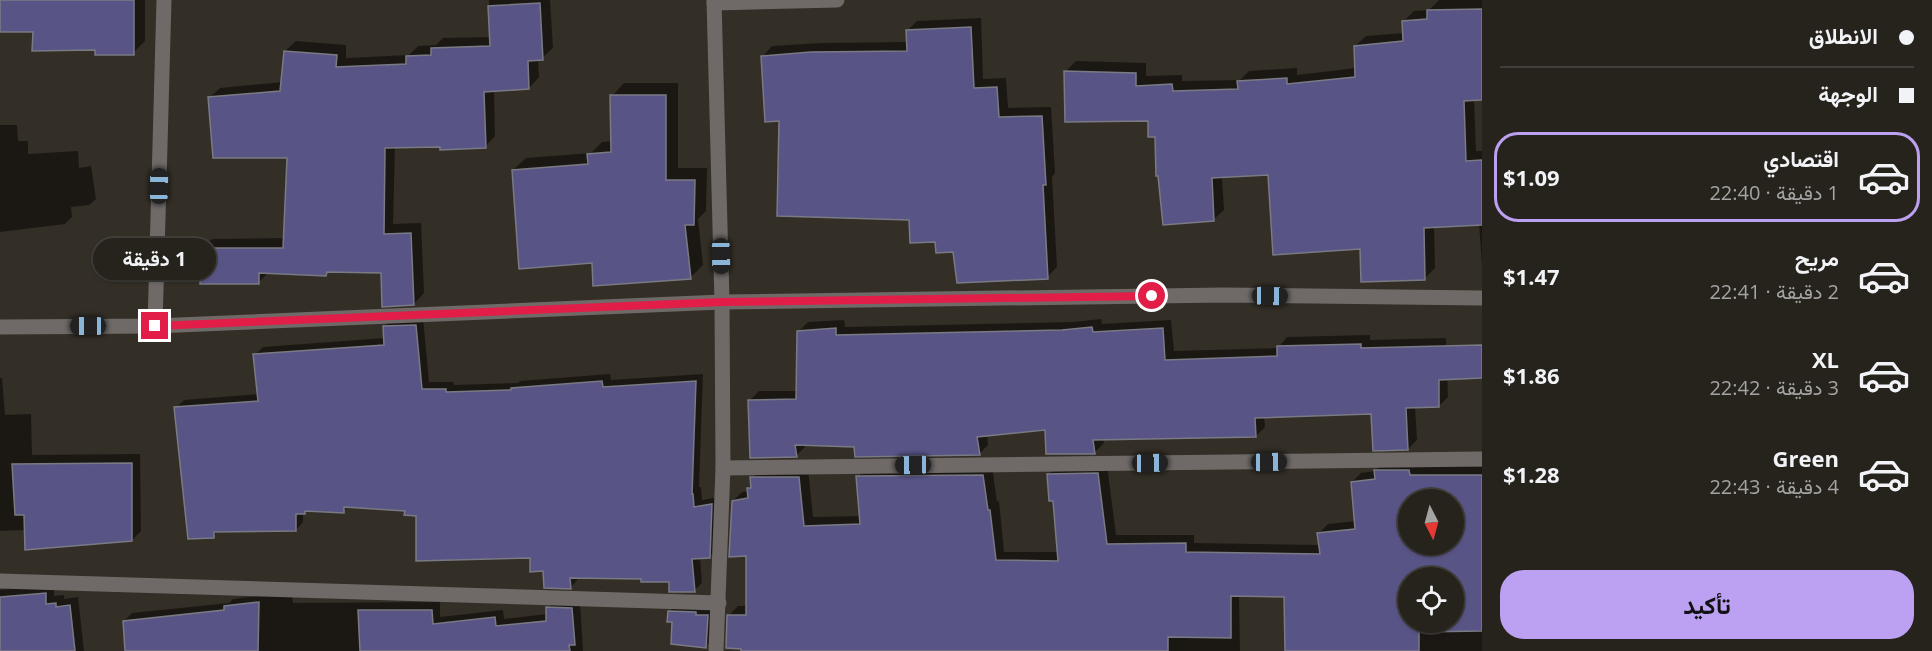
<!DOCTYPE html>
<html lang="ar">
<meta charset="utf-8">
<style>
body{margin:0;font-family:"Open Sans",Vazirmatn,sans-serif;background:#2e2a25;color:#f1f3f6;direction:rtl;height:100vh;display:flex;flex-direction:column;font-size:22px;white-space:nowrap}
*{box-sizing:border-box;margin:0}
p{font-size:20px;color:#a4a4a3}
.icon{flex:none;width:33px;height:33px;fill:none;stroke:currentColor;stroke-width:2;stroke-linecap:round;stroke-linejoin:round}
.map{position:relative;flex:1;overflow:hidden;direction:ltr}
.side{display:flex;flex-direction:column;background:#26221c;width:450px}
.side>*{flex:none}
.banner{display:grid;align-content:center;height:132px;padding:0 18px;background:#26221c}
.needle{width:39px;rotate:174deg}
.tools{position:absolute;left:1398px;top:489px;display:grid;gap:12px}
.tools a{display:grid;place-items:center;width:66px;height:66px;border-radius:50%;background:#26221c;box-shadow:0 2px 4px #0004,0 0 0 2px #423f3b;font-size:30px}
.end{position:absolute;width:27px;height:27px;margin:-14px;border:8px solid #e11d48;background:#fff;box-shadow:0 0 0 3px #fff}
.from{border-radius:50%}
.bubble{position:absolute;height:42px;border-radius:21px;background:#26221c;box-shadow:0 2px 4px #0004,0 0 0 2px #423f3b;font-size:20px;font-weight:700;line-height:42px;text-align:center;direction:rtl}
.car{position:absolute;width:18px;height:36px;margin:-18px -9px;border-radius:8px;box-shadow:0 0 4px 2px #0007;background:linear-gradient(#222 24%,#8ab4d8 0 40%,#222 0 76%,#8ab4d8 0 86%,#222 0)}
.banner b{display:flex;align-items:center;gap:21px;height:57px;font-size:22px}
.banner b+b{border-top:2px solid #423f3b}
.banner i{width:15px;height:15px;background:#f1f3f6}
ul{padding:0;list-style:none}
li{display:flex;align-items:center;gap:18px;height:90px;margin:0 12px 9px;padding:0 6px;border:3px solid transparent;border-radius:24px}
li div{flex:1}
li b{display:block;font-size:22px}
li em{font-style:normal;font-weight:700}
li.selected{border-color:#bca0f2}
li>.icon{width:54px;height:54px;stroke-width:1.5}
.button{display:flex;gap:12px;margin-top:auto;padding:12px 18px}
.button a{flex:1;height:69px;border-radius:24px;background:#bca0f2;color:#111;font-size:24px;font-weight:700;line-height:69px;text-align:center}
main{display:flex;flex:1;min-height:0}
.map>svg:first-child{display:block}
.shadow{fill:#0007;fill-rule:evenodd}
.building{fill:#585486;stroke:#7a7a84;stroke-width:1.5;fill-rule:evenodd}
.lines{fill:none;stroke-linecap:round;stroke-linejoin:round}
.minor{stroke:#6f6a68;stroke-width:15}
.route{stroke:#e11d48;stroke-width:8}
</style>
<main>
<section class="side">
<div class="banner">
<b><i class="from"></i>الانطلاق</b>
<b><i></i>الوجهة</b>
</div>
<ul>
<li class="selected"><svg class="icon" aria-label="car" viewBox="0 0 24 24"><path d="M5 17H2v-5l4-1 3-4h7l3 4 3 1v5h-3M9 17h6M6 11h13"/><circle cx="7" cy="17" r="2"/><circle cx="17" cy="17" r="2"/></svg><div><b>اقتصادي</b><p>1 دقيقة · 22:40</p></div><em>$1.09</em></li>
<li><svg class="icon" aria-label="car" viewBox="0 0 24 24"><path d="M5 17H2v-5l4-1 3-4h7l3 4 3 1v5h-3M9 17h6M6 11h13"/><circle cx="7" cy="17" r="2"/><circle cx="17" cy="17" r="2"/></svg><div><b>مريح</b><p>2 دقيقة · 22:41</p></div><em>$1.47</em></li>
<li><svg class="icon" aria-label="car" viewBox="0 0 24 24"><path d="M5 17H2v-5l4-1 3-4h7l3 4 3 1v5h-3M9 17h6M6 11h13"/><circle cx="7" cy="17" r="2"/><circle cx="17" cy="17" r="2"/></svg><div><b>XL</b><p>3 دقيقة · 22:42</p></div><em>$1.86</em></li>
<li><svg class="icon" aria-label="car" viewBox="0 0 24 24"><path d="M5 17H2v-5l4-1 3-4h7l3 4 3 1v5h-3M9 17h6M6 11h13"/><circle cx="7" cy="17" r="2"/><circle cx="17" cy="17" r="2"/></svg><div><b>Green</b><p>4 دقيقة · 22:43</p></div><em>$1.28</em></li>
</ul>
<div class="button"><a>تأكيد</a></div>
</section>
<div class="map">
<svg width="1482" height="651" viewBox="0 0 1482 651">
<rect width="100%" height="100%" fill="#332e26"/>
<g class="shadow">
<path d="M0,0H145V41L133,53L34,31L0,30Z"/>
<path d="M489,0H550L553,48L542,58L538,59L539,77L529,88L494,90L495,136L485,147L395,146L393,224L421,223L424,293L414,304L383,271L329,270L326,274L269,272L258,283L202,249L212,239L285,238L288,157L209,98L220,88L283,82L285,51L296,41L346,45V58L409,55L418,46L436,45L443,38L491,37Z"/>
<path d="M1439,0H1482V99H1474L1476,151H1482V266L1479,223L1434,226L1435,268L1425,278L1361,248L1270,174L1222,176L1224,210L1213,220L1159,174L1156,136L1149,119L1065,72L1076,61L1146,63V76L1182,75V81L1240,80L1249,71L1297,68V75L1356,68L1355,46L1366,36L1404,33L1403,22L1414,11L1429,10Z"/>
<path d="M981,18L983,79L1006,78L1008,108L1051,107L1055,173L1052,177L1057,267L1047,277L955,250L937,241L911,218L781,119L763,56L772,46L822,43L908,42L907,31L917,21Z"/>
<path d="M624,83H678V168H707L706,211L698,219L703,265L690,278L593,262L513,170L526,158L591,153L602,142L612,141V96Z"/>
<path d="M0,125H17L18,141H28V154L78,151L79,168L91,166L96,199L89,205L71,207L72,217L65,224L0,232Z"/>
<path d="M423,317L429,382H453L454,385L518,383L520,381L610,374L611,380L703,374L699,487H701L702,500L719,497L717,549L709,557H700L702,583L694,591L671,580L643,577L578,576V579L571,587L545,570L531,557L406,509L348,506L344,511L307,509L303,513V522L296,530L219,531L213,536L176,408L184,400L259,394L255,355L263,347L385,338L384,327L392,319Z"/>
<path d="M1101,319L1102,324L1171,320L1174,351L1278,348L1287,337L1370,335V340L1446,338L1448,397L1439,406H1415L1417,440L1408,449L1372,413L1264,416L1265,427L1256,436L1103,438L1104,443L1095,452L1046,429L987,434L988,445L979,454L805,444V447L796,456L750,400L759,391H798L799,331L808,322L844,320L845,327L1073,322Z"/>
<path d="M0,378H2L5,415L31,414L32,455L140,454L141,531L132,540L26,530L0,531Z"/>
<path d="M1385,461L1418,466L1482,467V651H1286V596L1239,595L1240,651H743L729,615L738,606H748L747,555L733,501L742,492L749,491L752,485V478L761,469L808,468L813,517L860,516L858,477L867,468L992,466L997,502L999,501L1004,552H1058L1055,499L1049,474L1058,465H1107L1116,535H1194V543L1320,545L1319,533L1328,524L1356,521L1352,482L1361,473L1375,471ZM1408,500H1454V544H1408ZM1408,578H1454V622H1408Z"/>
<path d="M54,585V596L64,595V599L78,597L84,651H0V590Z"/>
<path d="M292,595L293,603L440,602V617L503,610L504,619L547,614V608L555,600L580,601L583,651H127L124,621L132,613L229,603L233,599L258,596Z"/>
<path d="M675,606L712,610L711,641L706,646L669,612Z"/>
</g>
<g class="building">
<path d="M0,0H134V55H95V50L32,51L33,32H0Z"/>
<path d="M540,3L543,60L528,61L529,89L484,92L486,148L440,150V147L385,148L384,234L411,233L414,305L382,307L381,273L327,272L326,276L259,273V284H200L201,248H283L287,158H213L208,97L280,91L284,51L337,55L336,67L406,64V56L431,55V48L490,46L488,6Z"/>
<path d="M1482,9V100L1464,101L1466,161L1482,160V225L1424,228L1425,280L1361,282L1360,249L1273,255L1268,175L1212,178L1214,221L1163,225L1158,176H1156L1155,137H1148V121L1065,122L1064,71L1136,73V86L1172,84L1173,91L1238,89L1237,81L1287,78V84L1355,77L1354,46L1403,41L1402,21L1427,19V10Z"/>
<path d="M971,27L974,88L997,87L999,117L1042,116L1046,185H1043L1048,279L957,283L953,252L936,253L935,242L910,243L909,220L777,216L779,121L765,122L761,56L811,52L907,51L906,30Z"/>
<path d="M610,95H666V180H695L694,225H685L691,279L593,286L592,263L519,269L512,170L588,164L587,154L611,152Z"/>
<path d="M416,325L422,389H446V392L511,390V388L602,381L603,387L696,381L692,494H693L694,507L712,504L710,558L692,559L695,592H669V582H641V579L570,578L571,589L544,588L543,571L530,572V558L416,561V516L404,515L405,511L344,507V513L305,511V514H296V531L214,532V538L188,539L174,407L258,401L253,354L384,345L383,326Z"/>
<path d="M1092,327L1093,332L1163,328L1165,360L1277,356V346L1361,344V348L1482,345V378L1439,380V407L1406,408L1408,450L1373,451L1371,414L1255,418L1256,437L1093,440L1095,454H1046L1045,430L977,437L980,455L855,457L854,447L795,445L797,457L750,458L748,400L796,399L797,331L836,328V335L1062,330Z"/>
<path d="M132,463V541L25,550L24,515H15L12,464Z"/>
<path d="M1374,470H1409L1410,475H1482V631L1419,632V651H1285L1284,597L1231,596V638L1168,637V651H741V649L726,648L727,615H746V556L729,557L732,501L748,498L747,488H751L750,477H799L804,526L860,524L856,476L983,475L988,510H990L996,560L1058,561L1053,501H1049L1047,474L1098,473L1107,544L1186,543V552L1320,554L1317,533L1355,529L1351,482L1375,479ZM1408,500H1454V544H1408ZM1408,578H1454V622H1408Z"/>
<path d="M46,593V604L56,603V607L70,605L75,651H0V597Z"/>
<path d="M259,602L258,651H125L123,621L224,610V606Z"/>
<path d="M546,607L572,608L575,645H569L570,651H360L358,610H432L433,624L495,617L496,626L546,621Z"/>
<path d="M668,611L696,612V615H708L706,648L671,644L672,622H667Z"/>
</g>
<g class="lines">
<g class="minor">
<path d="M714,0L722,302L723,468L716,651"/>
<path d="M714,3L837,0"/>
<path d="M155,326L164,0"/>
<path d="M0,327L155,326L722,302L1223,295L1482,298"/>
<path d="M723,468L1482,459"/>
<path d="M0,581L719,603"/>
</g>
</g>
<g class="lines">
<path class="route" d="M155,326L722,302L1152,296"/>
</g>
</svg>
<div class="tools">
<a><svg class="needle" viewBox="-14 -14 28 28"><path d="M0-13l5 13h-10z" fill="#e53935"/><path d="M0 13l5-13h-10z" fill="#a4a4a3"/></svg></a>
<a><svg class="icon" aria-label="locate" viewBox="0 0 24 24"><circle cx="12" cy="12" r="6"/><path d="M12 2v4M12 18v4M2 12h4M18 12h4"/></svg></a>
</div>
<i class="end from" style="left:1152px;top:296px"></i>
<i class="end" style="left:155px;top:326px"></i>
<div class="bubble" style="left:93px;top:238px;width:123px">1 دقيقة</div>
<i class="car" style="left:159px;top:186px;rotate:1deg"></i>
<i class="car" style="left:721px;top:256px;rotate:179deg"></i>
<i class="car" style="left:1270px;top:296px;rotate:91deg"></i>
<i class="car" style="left:88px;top:326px;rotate:270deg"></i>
<i class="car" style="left:1269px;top:462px;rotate:89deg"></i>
<i class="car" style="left:1150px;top:463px;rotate:89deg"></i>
<i class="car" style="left:913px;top:465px;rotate:269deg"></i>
</div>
</main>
